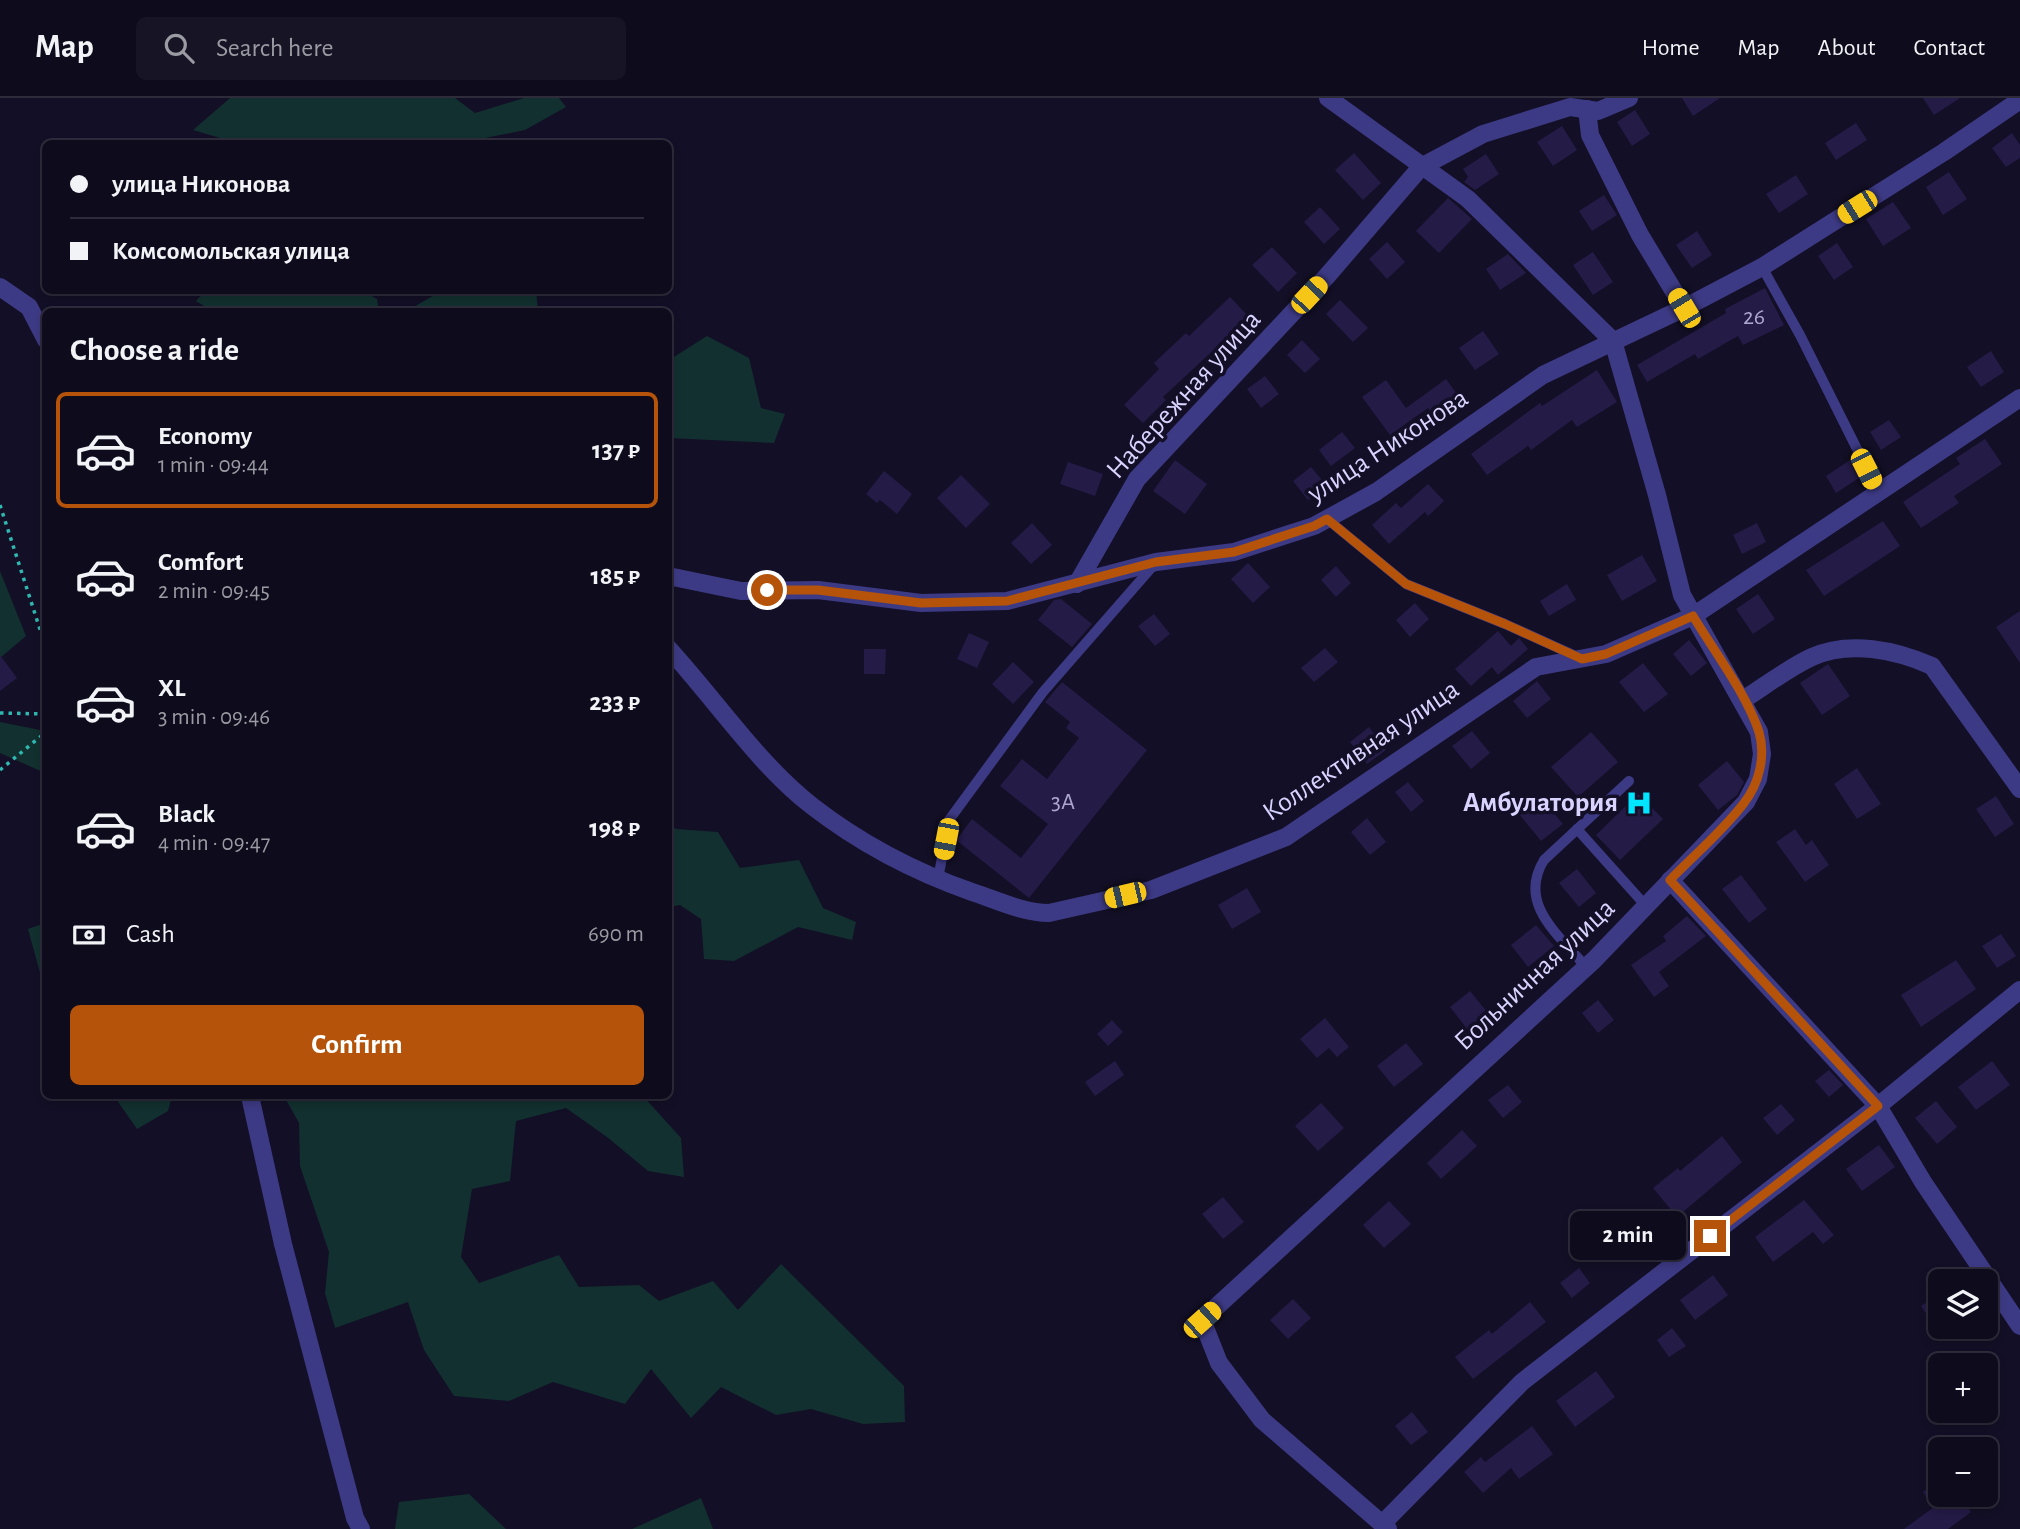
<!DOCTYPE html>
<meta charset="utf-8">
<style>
body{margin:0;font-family:"Alegreya Sans",sans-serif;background:#171425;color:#f1f3f6;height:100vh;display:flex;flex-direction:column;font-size:26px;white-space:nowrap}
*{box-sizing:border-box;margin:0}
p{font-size:23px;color:#9b9ba3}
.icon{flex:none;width:38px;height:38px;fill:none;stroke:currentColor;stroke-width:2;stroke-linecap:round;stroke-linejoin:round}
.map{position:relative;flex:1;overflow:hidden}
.side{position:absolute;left:42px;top:210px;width:630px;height:791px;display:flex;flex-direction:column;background:#0e0b1c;border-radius:10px;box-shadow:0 4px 10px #0003,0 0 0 2px #2e2b3b}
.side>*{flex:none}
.top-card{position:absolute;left:42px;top:42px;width:630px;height:154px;border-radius:10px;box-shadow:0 4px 10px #0003,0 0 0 2px #2e2b3b;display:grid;align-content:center;height:154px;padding:0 28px;background:#0e0b1c}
.controls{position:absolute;left:1928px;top:1171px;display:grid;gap:14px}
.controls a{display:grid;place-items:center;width:70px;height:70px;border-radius:10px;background:#0e0b1c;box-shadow:0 4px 10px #0003,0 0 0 2px #2e2b3b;font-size:35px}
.end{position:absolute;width:32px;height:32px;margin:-16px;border:9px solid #b45309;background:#fff;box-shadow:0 0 0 4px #fff}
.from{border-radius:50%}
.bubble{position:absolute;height:49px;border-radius:10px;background:#0e0b1c;box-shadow:0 4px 10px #0003,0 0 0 2px #2e2b3b;font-size:23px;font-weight:700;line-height:49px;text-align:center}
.car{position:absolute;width:21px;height:42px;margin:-21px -10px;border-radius:9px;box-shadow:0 0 5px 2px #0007;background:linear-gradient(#f5c518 24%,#345 0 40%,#f5c518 0 76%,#345 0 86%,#f5c518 0)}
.top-card b{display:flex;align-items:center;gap:24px;height:66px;font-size:26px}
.top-card b+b{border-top:2px solid #2e2b3b}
.top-card i{width:18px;height:18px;background:#f1f3f6}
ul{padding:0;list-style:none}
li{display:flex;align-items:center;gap:21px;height:116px;margin:0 14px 10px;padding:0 14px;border:4px solid transparent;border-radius:10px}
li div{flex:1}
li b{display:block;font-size:26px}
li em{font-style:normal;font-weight:700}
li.selected{border-color:#b45309}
li>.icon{width:63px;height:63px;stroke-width:1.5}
h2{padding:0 28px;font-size:32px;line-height:84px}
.pay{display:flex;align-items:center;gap:18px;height:77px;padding:0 28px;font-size:26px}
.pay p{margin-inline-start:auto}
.cta{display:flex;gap:14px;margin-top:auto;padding:14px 28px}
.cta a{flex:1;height:80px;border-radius:10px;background:#b45309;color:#fff;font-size:28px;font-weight:700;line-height:80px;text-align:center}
header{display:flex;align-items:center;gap:42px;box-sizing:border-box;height:98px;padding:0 35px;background:#0e0b1c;border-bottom:2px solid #2e2b3b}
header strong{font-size:33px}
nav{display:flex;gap:38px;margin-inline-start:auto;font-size:24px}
.search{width:490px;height:63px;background:#171425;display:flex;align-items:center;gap:18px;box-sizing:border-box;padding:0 24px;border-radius:10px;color:#9b9ba3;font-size:26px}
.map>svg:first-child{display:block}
.green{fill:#12302f}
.building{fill:#241b47}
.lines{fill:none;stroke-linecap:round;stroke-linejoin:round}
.path{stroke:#2fb8b0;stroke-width:3.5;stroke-dasharray:3.5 5;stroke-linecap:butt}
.lane{stroke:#3d3a85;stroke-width:10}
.street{stroke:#3d3a85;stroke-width:18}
.route{stroke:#b45309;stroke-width:9}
.labels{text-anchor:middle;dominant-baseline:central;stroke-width:7;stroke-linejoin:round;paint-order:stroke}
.number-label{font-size:24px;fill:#aca6d1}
.street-label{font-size:28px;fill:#d9d4ff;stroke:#130f26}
.poi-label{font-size:28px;font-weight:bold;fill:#d9d4ff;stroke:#130f26;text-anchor:end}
</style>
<header>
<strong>Map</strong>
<div class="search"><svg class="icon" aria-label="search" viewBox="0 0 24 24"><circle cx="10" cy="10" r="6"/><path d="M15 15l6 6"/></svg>Search here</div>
<nav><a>Home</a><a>Map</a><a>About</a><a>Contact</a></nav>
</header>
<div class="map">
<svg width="2020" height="1431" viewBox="0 0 2020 1431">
<rect width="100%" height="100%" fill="#130f26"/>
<g class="green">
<path d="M230,0H455L475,15L524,0H559L566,9L525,32L460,45H237L193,32Z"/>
<path d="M205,193H363L377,201L379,213H212L196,203Z"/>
<path d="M441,193H536L538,213H407Z"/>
<path d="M707,238L749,260L761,310L785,316L774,345L669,340V262Z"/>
<path d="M0,473L26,538L0,560Z"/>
<path d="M0,624L45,633V675L0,655Z"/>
<path d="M669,726L676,731L718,734L740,770L799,762L823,810L856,824L852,842L798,829L734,863L704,861L701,821L680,807L669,809Z"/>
<path d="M45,825H46L45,893L28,831Z"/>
<path d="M114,998H172L168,1013L137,1031Z"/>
<path d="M284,998H643L681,1040L684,1079L648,1073L607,1039L566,1010L516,1023L510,1083L472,1091L461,1159L479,1185L559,1157L579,1189L639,1187L659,1203L713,1183L738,1212L781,1166L904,1288L905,1324L863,1326L811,1311L776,1317L721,1289L691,1320L651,1271L625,1306L553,1284L509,1303L454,1298L424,1252L408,1204L335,1230L325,1195L329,1154L300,1068L299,1025Z"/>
<path d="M469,1396L506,1431H395L399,1404Z"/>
<path d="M701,1400L713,1431H632Z"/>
</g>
<g class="building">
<path d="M1682,0H1720L1693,18Z"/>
<path d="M1923,0H1960L1934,17Z"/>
<path d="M1635,12L1650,36L1632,48L1617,24Z"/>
<path d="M1856,25L1867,42L1836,62L1825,45Z"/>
<path d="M1562,28L1577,52L1553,68L1537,44Z"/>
<path d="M2012,35L2020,47V60L2006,69L1992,50Z"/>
<path d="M1354,55L1381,85L1363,102L1335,72Z"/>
<path d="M1486,56L1499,76L1475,92L1464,84L1468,79L1463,71Z"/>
<path d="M1949,74L1967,101L1943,117L1926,89Z"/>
<path d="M1796,77L1808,96L1779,115L1766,96Z"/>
<path d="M1604,97L1617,117L1592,133L1579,113Z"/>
<path d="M1448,100L1472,121L1439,155L1416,133Z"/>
<path d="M1893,104L1911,130L1883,148L1866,121Z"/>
<path d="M1320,109L1340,131L1324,146L1304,124Z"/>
<path d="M1697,133L1712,157L1692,170L1676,147Z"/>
<path d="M1387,144L1405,164L1387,181L1369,161Z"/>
<path d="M1837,145L1853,169L1834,182L1818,158Z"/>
<path d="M1272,149L1297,175L1278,194L1252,167Z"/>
<path d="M1593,154L1613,184L1593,197L1573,167Z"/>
<path d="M1508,156L1526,175L1500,192L1486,171Z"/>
<path d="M1765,190L1784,227L1743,247L1738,238L1698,261L1695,256L1647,284L1637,267L1726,215L1725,211Z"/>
<path d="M1230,199L1249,219L1163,299L1166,302L1143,325L1124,307L1159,271L1154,265L1186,235L1189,238Z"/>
<path d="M1340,202L1368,230L1353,244L1326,216Z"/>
<path d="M1483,233L1499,256L1475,272L1459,250Z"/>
<path d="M1302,242L1320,261L1305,275L1287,257Z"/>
<path d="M1991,253L2004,274L1981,289L1967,269Z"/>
<path d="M1597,272L1617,304L1577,329L1572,322L1531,352L1528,348L1487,377L1471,356L1540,305L1542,308Z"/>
<path d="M1265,278L1279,296L1261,310L1247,291Z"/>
<path d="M1446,281L1462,303L1436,321L1428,310L1390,337L1362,299L1386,282L1406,310Z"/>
<path d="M1889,322L1901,339L1881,352L1870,334Z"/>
<path d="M1342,334L1355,350L1331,368L1319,352Z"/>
<path d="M1985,341L2002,366L1954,398L1959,405L1921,430L1903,404L1960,366L1956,360Z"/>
<path d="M1853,360L1862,378L1836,395L1826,378Z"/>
<path d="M1175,362L1207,386L1185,416L1153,393Z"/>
<path d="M1068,364L1103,376L1095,398L1060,386Z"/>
<path d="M1311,369L1326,387L1308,402L1293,383Z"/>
<path d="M884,373L912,396L897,416L880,402L877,405L866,396Z"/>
<path d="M961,377L990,406L966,430L937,400Z"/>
<path d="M1428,386L1444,403L1428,418L1425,414L1389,446L1372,427L1396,405L1401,410Z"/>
<path d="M1883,423L1900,448L1824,498L1806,472Z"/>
<path d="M1032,425L1052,447L1031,466L1011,445Z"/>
<path d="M1757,425L1766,444L1742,456L1733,437Z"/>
<path d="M1642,457L1657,483L1622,503L1607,477Z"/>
<path d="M1248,465L1270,489L1253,505L1231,481Z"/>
<path d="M1336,468L1351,485L1336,499L1321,482Z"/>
<path d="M1567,486L1576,502L1549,518L1540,503Z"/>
<path d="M1758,496L1775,521L1753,536L1736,511Z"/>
<path d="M1061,501L1092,526L1072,549L1038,522L1054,502Z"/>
<path d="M1415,505L1429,521L1410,539L1396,522Z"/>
<path d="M2020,513V565L1996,529Z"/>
<path d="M1154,516L1170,536L1155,548L1138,528Z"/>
<path d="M1498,533L1511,548L1519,540L1528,551L1498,577L1492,569L1471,588L1455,571Z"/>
<path d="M969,535L989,544L977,570L957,561Z"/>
<path d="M1689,542L1707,565L1691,578L1673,556Z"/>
<path d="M1325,550L1338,564L1314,584L1301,570Z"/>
<path d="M864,551H886L885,576H864Z"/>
<path d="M0,557L17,580L0,593Z"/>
<path d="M1013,564L1034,584L1013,606L992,586Z"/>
<path d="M1643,565L1668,596L1644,614L1619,584Z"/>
<path d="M1828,566L1850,598L1822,617L1800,585Z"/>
<path d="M1537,583L1551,601L1527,620L1513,603Z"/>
<path d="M1062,584L1147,652L1029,800L956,742L972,721L1021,760L1048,726L1000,688L1022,661L1047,681L1079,640L1066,630L1070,624L1045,604Z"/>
<path d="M1369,629L1386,652L1367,666L1350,644Z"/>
<path d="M1472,633L1490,655L1471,671L1452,648Z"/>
<path d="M1591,634L1618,664L1578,699L1551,669Z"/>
<path d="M1727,663L1744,684L1737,697L1718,712L1698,687Z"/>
<path d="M1857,670L1881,706L1857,721L1834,686Z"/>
<path d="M1408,684L1424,703L1411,714L1395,694Z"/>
<path d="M1638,696L1663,721L1620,762L1596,737Z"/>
<path d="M1540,698L1563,726L1541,743L1519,716Z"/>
<path d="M1996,698L2014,726L1995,739L1976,711Z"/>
<path d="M1367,720L1386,744L1370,757L1351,734Z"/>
<path d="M1795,731L1806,747L1812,742L1829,767L1805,784L1776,744Z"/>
<path d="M1577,771L1596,795L1579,809L1559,785Z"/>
<path d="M1741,777L1767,811L1749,825L1722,791Z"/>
<path d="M1247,790L1261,814L1232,831L1218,807Z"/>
<path d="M1687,818L1706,838L1659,874L1669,888L1654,899L1631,867L1666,843L1663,838Z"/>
<path d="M1536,827L1554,848L1528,869L1511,847Z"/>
<path d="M2001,836L2016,858L1997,870L1982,848Z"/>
<path d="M1956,862L1976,891L1921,929L1901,897Z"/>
<path d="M1470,893L1488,915L1468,932L1450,909Z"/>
<path d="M1598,902L1614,922L1598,935L1582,915Z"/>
<path d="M1325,920L1349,949L1337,959L1329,950L1317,960L1300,941Z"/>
<path d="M1112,922L1123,934L1108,948L1097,936Z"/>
<path d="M1406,945L1423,966L1394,989L1377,968Z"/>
<path d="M1115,963L1124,977L1095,998L1085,984Z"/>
<path d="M1992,963L2010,987L1976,1012L1958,989Z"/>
<path d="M1829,972L1843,987L1829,999L1815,983Z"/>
<path d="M1508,987L1522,1004L1503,1020L1488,1002Z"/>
<path d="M1936,1003L1957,1029L1937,1046L1915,1020Z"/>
<path d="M1321,1005L1344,1030L1318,1053L1295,1028Z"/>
<path d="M1781,1006L1795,1022L1777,1037L1763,1020Z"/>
<path d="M1462,1032L1477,1048L1441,1081L1427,1065Z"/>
<path d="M1722,1038L1742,1064L1677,1119L1653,1090L1678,1070L1680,1073Z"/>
<path d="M1879,1047L1895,1069L1862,1093L1846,1071Z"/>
<path d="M1223,1099L1244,1124L1223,1141L1202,1116Z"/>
<path d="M1804,1102L1834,1137L1823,1146L1813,1134L1773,1164L1755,1139Z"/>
<path d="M1389,1103L1411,1126L1384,1150L1363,1127Z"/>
<path d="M1628,1129L1642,1146L1620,1164L1606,1146Z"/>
<path d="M1579,1170L1590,1185L1572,1200L1560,1185Z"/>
<path d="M1713,1177L1728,1197L1695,1222L1680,1202Z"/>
<path d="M1941,1195V1238L1921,1208Z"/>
<path d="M1293,1201L1311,1220L1288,1241L1270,1222Z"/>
<path d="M1530,1204L1546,1224L1473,1281L1455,1259L1489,1232L1492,1236Z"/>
<path d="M1672,1230L1686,1248L1669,1259L1657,1242Z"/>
<path d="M1596,1273L1615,1299L1575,1329L1556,1303Z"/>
<path d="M1412,1314L1428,1334L1411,1347L1395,1328Z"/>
<path d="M1532,1328L1553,1356L1519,1381L1511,1370L1483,1395L1464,1374L1481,1359L1485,1364Z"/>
<path d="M1941,1381V1396H1958L1971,1414L1948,1431H1904L1934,1409L1923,1394Z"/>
</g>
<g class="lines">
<g class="path">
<path d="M0,407L46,550"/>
<path d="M0,615L46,616"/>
<path d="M0,672L46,634"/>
</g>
<g class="lane">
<path d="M1762,169L1800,237L1878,393"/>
<path d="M1327,421L1406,486L1505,526L1578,559"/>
<path d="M1577,731L1646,808"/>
<path d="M938,781L949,722L1043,594L1153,468"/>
<path d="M1586,869C1559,837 1517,806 1544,762L1629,683"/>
</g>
<g class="street">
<path d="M1328,0L1468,101L1613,243L1657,397L1682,497L1759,634L1762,656L1758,681L1746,704L1594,862L1202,1222L1219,1265L1262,1322L1388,1431"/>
<path d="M1587,11L1590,37L1640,137L1684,210"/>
<path d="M0,189L29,209L46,242"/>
<path d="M668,478L741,493L818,492L921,505L1007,503L1156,464L1234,454L1314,428L1376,394L1543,277L1684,210L1762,169L1944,54L2020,2"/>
<path d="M1077,486L1137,381L1327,178L1421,69L1483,36L1570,9L1598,13L1629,0"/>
<path d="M668,550C715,601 758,666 812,708C861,746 915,774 972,794C997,802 1023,815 1049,815L1151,792L1286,739L1536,569L1606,556L1693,518L2020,300"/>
<path d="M1743,602C1765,588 1788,570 1812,559C1849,542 1896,552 1932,568L2020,691"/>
<path d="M1670,782L1878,1008L1923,1084L2020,1228"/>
<path d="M250,998L283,1146L355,1420L361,1431"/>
<path d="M1383,1425L1522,1284L1878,1008L2020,892"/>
</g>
</g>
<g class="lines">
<path class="route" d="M767,492H818L921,505L1007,503L1156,464L1234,454L1314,428L1327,421L1406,486L1505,526L1582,561L1606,556L1693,518C1714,553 1746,595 1759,634C1766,658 1759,686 1744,705C1723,733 1694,757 1670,782L1878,1008L1710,1138"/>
</g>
<defs>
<g id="hospital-bare" transform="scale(2.1)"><path d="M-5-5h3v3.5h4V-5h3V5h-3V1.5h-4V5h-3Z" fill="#00e5ff" stroke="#130f26" stroke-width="2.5" paint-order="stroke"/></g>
</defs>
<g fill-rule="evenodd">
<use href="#hospital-bare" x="1639" y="705"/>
</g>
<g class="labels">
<g class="number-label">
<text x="1754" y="219">26</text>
<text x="1063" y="704">3А</text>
</g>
<g class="street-label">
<text transform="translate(1184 297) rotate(-48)">Набережная улица</text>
<text transform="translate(1388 348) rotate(-33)">улица Никонова</text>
<text transform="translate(1361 653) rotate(-34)">Коллективная улица</text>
<text transform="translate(1535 877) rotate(-43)">Больничная улица</text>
</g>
<g class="poi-label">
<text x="1618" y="705">Амбулатория</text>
</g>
</g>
</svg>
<div class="controls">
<a><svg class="icon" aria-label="layers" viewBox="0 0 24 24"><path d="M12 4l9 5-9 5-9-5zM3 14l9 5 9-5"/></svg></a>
<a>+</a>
<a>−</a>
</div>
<i class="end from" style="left:767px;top:492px"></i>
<i class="end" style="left:1710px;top:1138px"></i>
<div class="bubble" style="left:1570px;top:1113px;width:116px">2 min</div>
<i class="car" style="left:1857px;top:109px;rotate:238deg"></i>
<i class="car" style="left:1309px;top:197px;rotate:43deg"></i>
<i class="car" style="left:1684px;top:210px;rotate:329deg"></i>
<i class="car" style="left:1866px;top:371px;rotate:153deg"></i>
<i class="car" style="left:946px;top:741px;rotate:191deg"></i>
<i class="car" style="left:1125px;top:797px;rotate:257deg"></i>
<i class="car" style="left:1202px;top:1222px;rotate:48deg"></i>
<div class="top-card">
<b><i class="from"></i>улица Никонова</b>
<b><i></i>Комсомольская улица</b>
</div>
<section class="side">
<h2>Choose a ride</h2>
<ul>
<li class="selected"><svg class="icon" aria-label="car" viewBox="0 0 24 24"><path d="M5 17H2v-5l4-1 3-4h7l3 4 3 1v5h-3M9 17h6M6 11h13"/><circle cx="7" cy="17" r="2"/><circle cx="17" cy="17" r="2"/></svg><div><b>Economy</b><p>1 min · 09:44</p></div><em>137 ₽</em></li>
<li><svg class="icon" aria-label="car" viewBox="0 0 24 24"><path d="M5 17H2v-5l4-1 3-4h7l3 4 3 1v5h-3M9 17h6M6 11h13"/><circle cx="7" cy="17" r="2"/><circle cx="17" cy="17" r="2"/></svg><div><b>Comfort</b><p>2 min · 09:45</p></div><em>185 ₽</em></li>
<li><svg class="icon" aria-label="car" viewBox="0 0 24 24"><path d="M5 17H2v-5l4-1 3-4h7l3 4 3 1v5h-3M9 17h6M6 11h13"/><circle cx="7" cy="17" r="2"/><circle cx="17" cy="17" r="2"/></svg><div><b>XL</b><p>3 min · 09:46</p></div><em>233 ₽</em></li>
<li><svg class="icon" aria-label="car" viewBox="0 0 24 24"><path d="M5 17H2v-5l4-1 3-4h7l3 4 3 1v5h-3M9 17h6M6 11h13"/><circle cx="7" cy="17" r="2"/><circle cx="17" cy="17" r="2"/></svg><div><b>Black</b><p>4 min · 09:47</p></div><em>198 ₽</em></li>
</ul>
<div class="pay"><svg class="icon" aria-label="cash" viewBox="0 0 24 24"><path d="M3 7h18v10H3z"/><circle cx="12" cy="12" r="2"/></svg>Cash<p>690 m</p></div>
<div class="cta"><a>Confirm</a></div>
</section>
</div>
